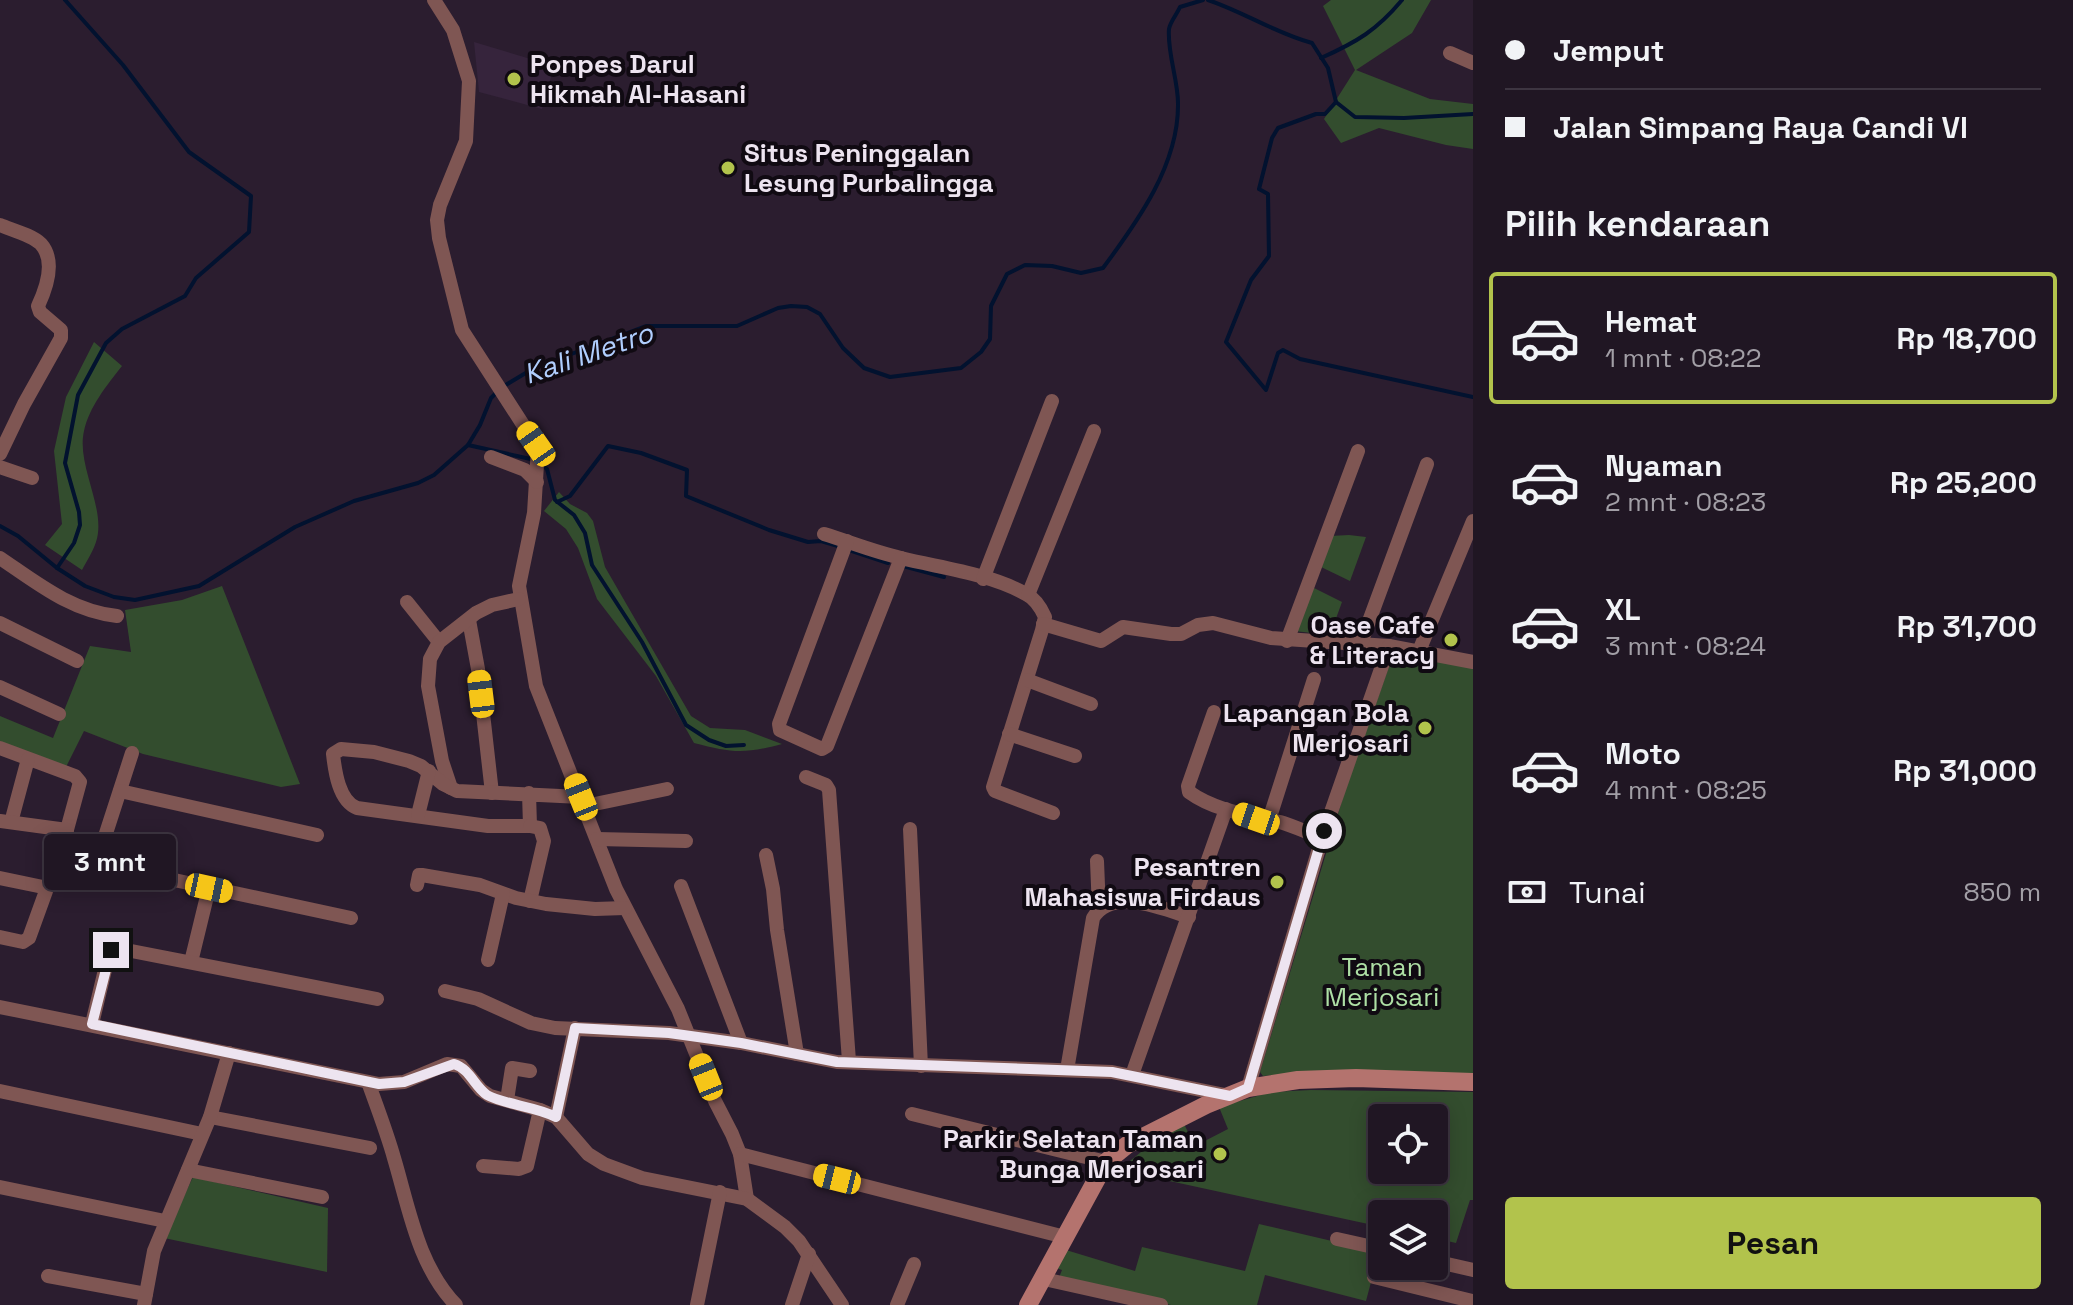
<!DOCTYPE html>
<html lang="id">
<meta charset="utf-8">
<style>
body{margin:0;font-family:"Space Grotesk",sans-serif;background:#281f2b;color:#f1f3f6;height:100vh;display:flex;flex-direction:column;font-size:30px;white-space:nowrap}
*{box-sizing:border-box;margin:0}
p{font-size:26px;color:#a29fa6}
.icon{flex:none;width:44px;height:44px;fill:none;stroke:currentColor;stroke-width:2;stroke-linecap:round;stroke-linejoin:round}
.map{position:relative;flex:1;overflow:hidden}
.sheet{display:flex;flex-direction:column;background:#201623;width:600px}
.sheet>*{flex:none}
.banner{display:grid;align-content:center;height:176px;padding:0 32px;background:#201623}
.buttons{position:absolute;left:1368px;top:1104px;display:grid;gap:16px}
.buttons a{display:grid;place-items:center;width:80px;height:80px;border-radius:8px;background:#201623;box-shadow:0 4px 20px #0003,0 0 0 2px #3d3541;font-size:40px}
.end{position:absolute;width:36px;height:36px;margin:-18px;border:10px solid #ede4f0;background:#111;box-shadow:0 0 0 4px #111}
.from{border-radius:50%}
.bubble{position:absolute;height:56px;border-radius:8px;background:#201623;box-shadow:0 4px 20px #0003,0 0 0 2px #3d3541;font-size:26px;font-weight:700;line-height:56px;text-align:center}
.car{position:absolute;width:24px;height:48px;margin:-24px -12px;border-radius:10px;box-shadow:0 0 6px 2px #0007;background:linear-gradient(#f5c518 24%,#345 0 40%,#f5c518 0 76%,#345 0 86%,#f5c518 0)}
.banner b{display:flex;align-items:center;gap:28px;height:76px;font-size:30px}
.banner b+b{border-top:2px solid #3d3541}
.banner i{width:20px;height:20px;background:#f1f3f6}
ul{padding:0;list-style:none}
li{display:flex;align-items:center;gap:24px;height:132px;margin:0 16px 12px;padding:0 16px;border:4px solid transparent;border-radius:8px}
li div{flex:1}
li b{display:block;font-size:30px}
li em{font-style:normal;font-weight:700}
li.on{border-color:#b2c34c}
li>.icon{width:72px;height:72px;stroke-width:1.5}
h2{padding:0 32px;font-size:36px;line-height:96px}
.pay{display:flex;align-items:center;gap:20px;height:88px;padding:0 32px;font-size:30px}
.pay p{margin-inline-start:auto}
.button{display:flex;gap:16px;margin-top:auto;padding:16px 32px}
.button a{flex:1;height:92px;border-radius:8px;background:#b2c34c;color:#111;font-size:32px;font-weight:700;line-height:92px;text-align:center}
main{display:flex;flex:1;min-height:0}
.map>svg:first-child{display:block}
.built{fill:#36243c}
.green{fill:#334d2e;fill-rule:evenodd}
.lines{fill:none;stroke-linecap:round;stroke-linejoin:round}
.stream{stroke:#02122f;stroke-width:4}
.street{stroke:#7f5653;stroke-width:14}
.secondary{stroke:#b4736e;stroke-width:18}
.route{stroke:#ede4f0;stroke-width:10}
.poi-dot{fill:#b2c34c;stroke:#100a12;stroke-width:3}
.labels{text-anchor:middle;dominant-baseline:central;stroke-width:8;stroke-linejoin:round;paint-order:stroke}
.poi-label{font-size:26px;font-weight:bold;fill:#ede4f0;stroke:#100a12;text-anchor:end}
.park-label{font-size:26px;fill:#aedfa5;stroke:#100a12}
.water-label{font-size:28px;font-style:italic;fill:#b0cefe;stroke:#100a12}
</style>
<main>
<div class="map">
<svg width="1473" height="1305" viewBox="0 0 1473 1305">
<rect width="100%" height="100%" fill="#2b1d2f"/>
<path class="built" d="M474,42L554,66L542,109L479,92Z"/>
<g class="green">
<path d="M1331,0H1431L1412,33L1356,70L1430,99L1473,104V149L1446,145L1379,128L1341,143L1324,119L1355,70L1323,6Z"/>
<path d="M94,342L122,366C107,385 89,407 84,431C76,466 107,509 96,542C93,551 87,561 82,570L45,545L62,524L54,451L66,397Z"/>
<path d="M559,492L570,504L587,513L593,521L605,567L691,716L710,728L745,730L782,744C744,754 732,753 694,743L656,676L597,599L578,548L566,529L544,511Z"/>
<path d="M1349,535L1366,537L1350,581L1319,566L1330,536Z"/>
<path d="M222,586L300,784L281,787L143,754L84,731L66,767L0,742V716L53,738L90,646L131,652L125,610L182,600Z"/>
<path d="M1310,586L1342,602L1330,635L1294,631Z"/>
<path d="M1394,652L1473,667V1077L1315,1072L1263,1076L1260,1072L1344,794Z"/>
<path d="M1311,1090L1473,1092V1200H1470L1456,1243L1434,1238V1214H1382V1227L1119,1170L1158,1138L1184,1124L1195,1146L1228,1129L1219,1107L1271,1092ZM1382,1118H1434V1170H1382Z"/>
<path d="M193,1177L328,1208L327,1272L164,1238Z"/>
<path d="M1259,1224L1379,1252L1366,1301L1265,1275L1257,1305H1171L1058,1280L1062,1270L1056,1268L1066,1250L1135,1271L1142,1247L1245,1271Z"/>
</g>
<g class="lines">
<g class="stream">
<path d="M1208,0C1244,12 1275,33 1312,43L1328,68L1336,102L1355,117L1404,118L1473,114"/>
<path d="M1321,58C1357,42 1377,30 1402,0"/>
<path d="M1336,102L1325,114H1316L1278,128L1272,138L1259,189L1268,194L1269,256L1251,280L1226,342L1266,390L1278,353L1283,350L1300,359L1473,397"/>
<path d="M504,386L534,368L646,326H737L778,308L791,306L807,307L820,314L843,348L864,368L890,377L961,368L981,352L990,339L991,306L1007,274L1025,265L1052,266L1081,273L1103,268C1138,221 1179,164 1178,103C1178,80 1167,52 1169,29C1170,22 1177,14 1180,7L1203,0"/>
<path d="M468,445L535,460"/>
<path d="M542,465L547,469L555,500L574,515L585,533L592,565L642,642L686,725L709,740L726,746L744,745"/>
<path d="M557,502L570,496L608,446L641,453L687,470L686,496L769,530L808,542L821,541L838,546"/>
<path d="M0,526L18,536L57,568L85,586L114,597L135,600L199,586L295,527L354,501L418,483L434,475L468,445L480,425L491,398L497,392"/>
<path d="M849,550L888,563"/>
<path d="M903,566L944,577"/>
<path d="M57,568L74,543L80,525L79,512L65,463L78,395L106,343L122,329L185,296L196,278L249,232L251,196L189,152L123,65L65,0"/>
</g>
<g class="street">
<path d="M434,0L453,30L469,81L466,141L440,205L437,220L439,238L462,330L538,448L534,513L519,586L536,686L616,889L678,1009L715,1101L732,1134L740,1154L747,1199"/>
<path d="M1450,53L1473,63"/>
<path d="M0,225C12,230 32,235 41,244C56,261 46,289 38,306L40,312L61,330V338L24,404L0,454"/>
<path d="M491,457L525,470L537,482"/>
<path d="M0,467L32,478"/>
<path d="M824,534C850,542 875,552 901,558C941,568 988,573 1026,594C1034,598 1041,608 1045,617L1042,630L993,787L995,791L1053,813"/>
<path d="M847,541L779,724L780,730L822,749L827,746L901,558"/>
<path d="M0,558C37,583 71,611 117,616"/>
<path d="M983,579L1052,401"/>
<path d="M1028,595L1094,431"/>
<path d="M407,602L439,642"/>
<path d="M469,620L478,669L492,793"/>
<path d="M0,623L77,661"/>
<path d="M1043,624L1101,641L1123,627L1171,634H1181L1198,625L1213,623L1271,638L1389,646L1473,662"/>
<path d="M1287,641L1358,451"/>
<path d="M1361,643L1427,464"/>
<path d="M1419,651L1473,521"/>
<path d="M1027,680L1091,704"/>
<path d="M0,687L59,714"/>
<path d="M1214,712L1188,786L1189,792C1215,811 1250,815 1280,822C1294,826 1308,833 1322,838"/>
<path d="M1009,734L1075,756"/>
<path d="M0,748L75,776L80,782L59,859"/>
<path d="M132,753L98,858L100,864L351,918"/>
<path d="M806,777L826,785L829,790L849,1061"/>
<path d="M451,788L442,761L428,686L430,659L439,642L476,613L492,605L519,599"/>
<path d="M120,791L317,835"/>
<path d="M529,793L530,826H488L357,808C339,801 335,772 333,754L341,749L374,752L409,761L421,766L443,784L457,791L581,797"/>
<path d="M585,806L667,789"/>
<path d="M13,815L28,759"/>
<path d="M418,815L429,771"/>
<path d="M1269,820L1314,679"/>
<path d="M0,821L67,830"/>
<path d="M530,826L540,828L544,841L530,901"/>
<path d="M910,829L921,1066"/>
<path d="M597,839L686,841"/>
<path d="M766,855L773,889L777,930L797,1054"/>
<path d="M1097,861L1099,910"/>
<path d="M0,878L43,887L46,891L29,938L23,942L0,937"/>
<path d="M417,885L419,875H422L480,885L516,898L546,904L595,909L625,908"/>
<path d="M681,886L741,1043"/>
<path d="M488,960L503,894"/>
<path d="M191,962L209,888"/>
<path d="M445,991L478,999L531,1023L555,1028L669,1033L741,1043L837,1062L1112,1072L1230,1096"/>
<path d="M0,1007L379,1084L404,1082L447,1064L461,1066L481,1090L490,1096L540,1110L556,1117L588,1154L604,1164L642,1178L747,1199L785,1227L799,1241L842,1305"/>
<path d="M92,1024L109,953L116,948L377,999"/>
<path d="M1067,1070L1093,918C1111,887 1162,908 1189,917"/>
<path d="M1132,1075L1226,809"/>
<path d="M368,1082C377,1107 387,1133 394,1158C409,1208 418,1266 456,1305"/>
<path d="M1248,1088L1322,838L1389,646"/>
<path d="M0,1091L202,1134"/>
<path d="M507,1100L512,1068L530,1071"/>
<path d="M912,1114L1106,1162"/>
<path d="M210,1117L370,1148"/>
<path d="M556,1117L575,1028"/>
<path d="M740,1154L1065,1237"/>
<path d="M483,1166L519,1169L527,1166L540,1110"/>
<path d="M188,1170L322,1197"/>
<path d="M0,1187L165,1221"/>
<path d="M1337,1239L1382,1249"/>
<path d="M1434,1261L1473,1270"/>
<path d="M48,1276L146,1294"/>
<path d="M1374,1277L1472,1301"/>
<path d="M1044,1279L1161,1305"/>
<path d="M144,1305L154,1251L210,1117L229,1053"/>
<path d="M697,1305L720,1192"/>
<path d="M792,1305L809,1254"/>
<path d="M897,1305L914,1264"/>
</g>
<path class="secondary" d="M1028,1305L1106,1162L1127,1145L1206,1105L1248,1088L1298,1080L1356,1078L1473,1082"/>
</g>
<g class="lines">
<path class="route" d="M111,950L92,1024L379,1084L404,1082L454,1064C470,1069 474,1086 487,1095C505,1105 535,1106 556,1117L575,1028L669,1033L741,1043L837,1062L1112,1072L1230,1096L1248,1088L1324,831"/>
</g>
<g class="poi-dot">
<circle cx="514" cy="79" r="8"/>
<circle cx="728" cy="168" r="8"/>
<circle cx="1451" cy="640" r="8"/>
<circle cx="1425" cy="728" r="8"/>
<circle cx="1277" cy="882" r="8"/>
<circle cx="1220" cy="1154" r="8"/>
</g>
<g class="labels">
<g class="poi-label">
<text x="530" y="64" text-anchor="start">Ponpes Darul<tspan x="530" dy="30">Hikmah Al-Hasani</tspan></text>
<text x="744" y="153" text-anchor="start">Situs Peninggalan<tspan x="744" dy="30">Lesung Purbalingga</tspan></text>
<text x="1435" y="625">Oase Cafe<tspan x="1435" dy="30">&amp; Literacy</tspan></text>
<text x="1409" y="713">Lapangan Bola<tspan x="1409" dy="30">Merjosari</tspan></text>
<text x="1261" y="867">Pesantren<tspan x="1261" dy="30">Mahasiswa Firdaus</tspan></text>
<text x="1204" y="1139">Parkir Selatan Taman<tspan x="1204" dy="30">Bunga Merjosari</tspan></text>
</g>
<g class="park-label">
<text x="1382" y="967">Taman<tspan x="1382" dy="30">Merjosari</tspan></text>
</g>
<g class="water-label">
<text transform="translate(588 353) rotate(-19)">Kali Metro</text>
</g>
</g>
</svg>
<div class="buttons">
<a><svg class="icon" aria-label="locate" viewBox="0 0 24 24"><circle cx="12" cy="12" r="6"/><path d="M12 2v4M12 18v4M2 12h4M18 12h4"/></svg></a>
<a><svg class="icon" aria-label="layers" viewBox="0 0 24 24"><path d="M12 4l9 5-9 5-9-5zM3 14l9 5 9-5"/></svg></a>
</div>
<i class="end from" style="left:1324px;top:831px"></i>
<i class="end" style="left:111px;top:950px"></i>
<div class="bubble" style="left:44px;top:834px;width:132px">3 mnt</div>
<i class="car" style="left:536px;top:444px;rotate:325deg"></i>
<i class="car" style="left:481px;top:694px;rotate:353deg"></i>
<i class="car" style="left:581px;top:797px;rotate:338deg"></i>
<i class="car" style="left:1256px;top:819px;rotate:289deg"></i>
<i class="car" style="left:209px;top:888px;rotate:102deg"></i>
<i class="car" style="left:706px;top:1077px;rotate:338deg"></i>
<i class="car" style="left:837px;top:1179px;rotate:284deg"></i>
</div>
<section class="sheet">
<div class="banner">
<b><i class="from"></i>Jemput</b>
<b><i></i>Jalan Simpang Raya Candi VI</b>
</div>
<h2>Pilih kendaraan</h2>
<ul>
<li class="on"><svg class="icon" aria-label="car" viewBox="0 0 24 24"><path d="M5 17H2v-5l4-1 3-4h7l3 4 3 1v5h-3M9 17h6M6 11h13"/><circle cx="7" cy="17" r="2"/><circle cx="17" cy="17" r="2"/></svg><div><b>Hemat</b><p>1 mnt · 08:22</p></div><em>Rp 18,700</em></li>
<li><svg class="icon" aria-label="car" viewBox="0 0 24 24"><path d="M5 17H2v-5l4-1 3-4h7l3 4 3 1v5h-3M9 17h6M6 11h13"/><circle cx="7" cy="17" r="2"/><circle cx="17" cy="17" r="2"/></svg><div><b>Nyaman</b><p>2 mnt · 08:23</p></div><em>Rp 25,200</em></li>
<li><svg class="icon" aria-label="car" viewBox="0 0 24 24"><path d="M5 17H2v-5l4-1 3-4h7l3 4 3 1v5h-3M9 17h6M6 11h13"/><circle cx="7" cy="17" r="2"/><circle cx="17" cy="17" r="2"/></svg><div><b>XL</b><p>3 mnt · 08:24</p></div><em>Rp 31,700</em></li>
<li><svg class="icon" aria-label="car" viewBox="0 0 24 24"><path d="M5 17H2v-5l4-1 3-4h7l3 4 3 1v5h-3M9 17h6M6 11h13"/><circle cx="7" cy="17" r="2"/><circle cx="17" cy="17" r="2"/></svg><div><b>Moto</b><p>4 mnt · 08:25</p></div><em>Rp 31,000</em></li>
</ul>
<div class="pay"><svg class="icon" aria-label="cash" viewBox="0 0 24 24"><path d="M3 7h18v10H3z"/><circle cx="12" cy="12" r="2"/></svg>Tunai<p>850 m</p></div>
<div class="button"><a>Pesan</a></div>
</section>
</main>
